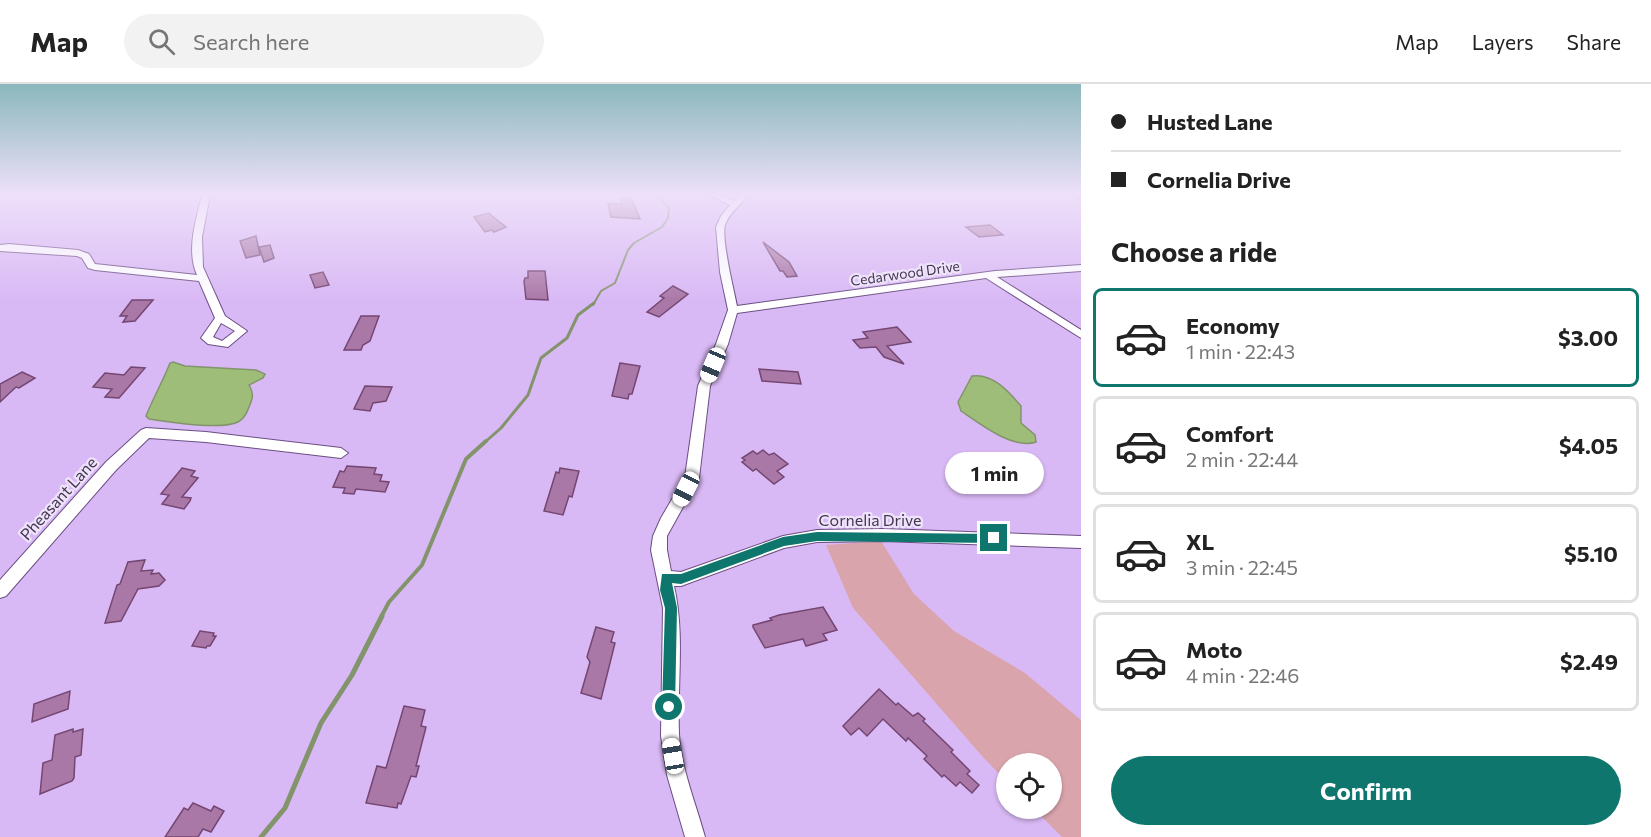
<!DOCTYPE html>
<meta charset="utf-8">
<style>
body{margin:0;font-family:Commissioner,sans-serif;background:#f2f2f2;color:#222;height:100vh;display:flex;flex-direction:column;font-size:22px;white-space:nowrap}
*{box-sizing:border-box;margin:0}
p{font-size:20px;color:#767676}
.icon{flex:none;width:33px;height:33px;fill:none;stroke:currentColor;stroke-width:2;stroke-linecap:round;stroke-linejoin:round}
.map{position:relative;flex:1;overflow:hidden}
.panel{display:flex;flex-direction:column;background:#fff;width:570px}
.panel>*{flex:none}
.guide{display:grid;align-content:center;height:132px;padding:0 30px;background:#fff}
.tools{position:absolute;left:996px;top:669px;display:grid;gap:12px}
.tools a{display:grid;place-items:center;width:66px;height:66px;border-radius:50%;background:#fff;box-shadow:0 2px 4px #0004;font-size:30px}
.end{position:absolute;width:27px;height:27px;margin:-14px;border:8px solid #0f766e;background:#fff;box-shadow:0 0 0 3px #fff}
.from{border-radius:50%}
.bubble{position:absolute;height:42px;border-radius:21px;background:#fff;box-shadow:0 2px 4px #0004;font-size:20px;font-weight:700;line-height:42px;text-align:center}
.car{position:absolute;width:18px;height:36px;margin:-18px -9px;border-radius:8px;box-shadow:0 0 4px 2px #0007;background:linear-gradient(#fff 24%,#345 0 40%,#fff 0 76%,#345 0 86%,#fff 0)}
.guide b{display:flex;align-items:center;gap:21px;height:57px;font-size:22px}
.guide b+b{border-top:2px solid #e0e0e0}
.guide i{width:15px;height:15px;background:#222}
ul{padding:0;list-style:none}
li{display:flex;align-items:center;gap:18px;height:99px;margin:0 12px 9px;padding:0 18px;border:3px solid #e0e0e0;border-radius:9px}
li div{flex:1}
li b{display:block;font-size:22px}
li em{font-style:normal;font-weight:700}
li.on{border-color:#0f766e}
li>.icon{width:54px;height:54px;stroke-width:1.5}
h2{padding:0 30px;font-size:27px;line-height:72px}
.button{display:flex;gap:12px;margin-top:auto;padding:12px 30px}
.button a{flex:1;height:69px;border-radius:36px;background:#0f766e;color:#fff;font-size:24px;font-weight:700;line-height:69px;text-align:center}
header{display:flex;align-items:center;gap:36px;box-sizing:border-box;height:84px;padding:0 30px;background:#fff;border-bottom:2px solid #e0e0e0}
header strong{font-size:28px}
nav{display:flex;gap:33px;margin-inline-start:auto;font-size:21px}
.search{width:420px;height:54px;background:#f2f2f2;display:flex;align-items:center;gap:15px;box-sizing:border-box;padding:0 21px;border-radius:33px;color:#767676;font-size:22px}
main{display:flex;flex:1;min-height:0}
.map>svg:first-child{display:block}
.green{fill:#daa4ac}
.water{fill:#9ebd79;stroke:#83946c;stroke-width:1.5}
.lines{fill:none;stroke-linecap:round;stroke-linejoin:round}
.stream-far3{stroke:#83946c;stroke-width:2}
.stream-far2{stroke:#83946c;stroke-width:3}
.stream-far1{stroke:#83946c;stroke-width:4}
.stream{stroke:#83946c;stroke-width:5}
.building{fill:#aa78a7;stroke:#744672;stroke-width:1.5}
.minor-casing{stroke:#6b4e83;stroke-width:2}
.minor{fill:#fff;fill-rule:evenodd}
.route{fill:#0f766e}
.labels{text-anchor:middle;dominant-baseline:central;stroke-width:4.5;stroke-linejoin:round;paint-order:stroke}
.far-street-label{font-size:14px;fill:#43364e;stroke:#efe3fc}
.street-label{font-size:16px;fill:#43364e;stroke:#efe3fc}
</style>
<header>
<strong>Map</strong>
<div class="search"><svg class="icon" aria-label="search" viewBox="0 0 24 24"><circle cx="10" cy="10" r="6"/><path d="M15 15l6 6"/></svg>Search here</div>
<nav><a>Map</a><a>Layers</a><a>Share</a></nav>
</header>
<main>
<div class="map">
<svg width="1081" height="753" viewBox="0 0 1081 753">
<rect width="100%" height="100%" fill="#d9b9f5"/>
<path class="green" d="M881,457L914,510L954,547L1025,589L1081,636V753H1062L1034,725L1052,724V680H1006V697L982,672L853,524L826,461Z"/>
<g class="water">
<path d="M173,278L185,282L256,286L265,290L263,294L249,301C254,310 253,314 249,323C247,329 244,335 238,338C222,346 168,338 149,335L146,332C153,314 163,297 170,279Z"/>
<path d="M972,292C993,289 1009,308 1021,322V339L1035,351L1036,358C1013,366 980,340 961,327L958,318Z"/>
</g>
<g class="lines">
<g class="stream-far3">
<path d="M1074,111L1081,117"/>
<path d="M593,221L601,207L615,199L628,166L634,159L662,143L668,134L669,124L658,111"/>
</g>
<path class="stream-far2" d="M484,359L501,344L528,311L541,274L567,254L578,231L594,219"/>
<path class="stream-far1" d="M381,533L389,518L422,481L466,375L486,357"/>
<path class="stream" d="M261,753L285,724L321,639L352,591L382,532"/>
</g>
<g class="building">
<path d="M621,114H631L640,135L611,133L608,120H622Z"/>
<path d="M489,129L492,132L506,143L494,148L492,146L485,148L474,133Z"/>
<path d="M990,141L1003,151L979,153L966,143Z"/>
<path d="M256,152L260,171L246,174L240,157Z"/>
<path d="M763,158L789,178L797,192L787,193L783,187H780Z"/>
<path d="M270,161L274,174L264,178L259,163Z"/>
<path d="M528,187H545L548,216L526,215L524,197L525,194H528Z"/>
<path d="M323,188L329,201L315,204L310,191Z"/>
<path d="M673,202L688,210L659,233L647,228L664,214L660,212Z"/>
<path d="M132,216H153L135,237L123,238L127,232H120Z"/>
<path d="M361,232H379L370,257L363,261L361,266H344Z"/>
<path d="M897,243L911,258L887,262L904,280L884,273L876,263L860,264L853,256L868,254L863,248Z"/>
<path d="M620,279L640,282L632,310H629L628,315L612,312Z"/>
<path d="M131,283L145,284L119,314L105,313L112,305L93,303L105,289L124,291Z"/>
<path d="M759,285L798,288L801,300L762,297Z"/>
<path d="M22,288L35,294L19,304L16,303L0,318V300Z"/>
<path d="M365,302L392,303L386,317L373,319L370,327L354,325Z"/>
<path d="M763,366L769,371L774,369L788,380L777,387L784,393L774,400L756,385L753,387L742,378L745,376L742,374L753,367L757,370Z"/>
<path d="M347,382L376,384L374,390L382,391L380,397L389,398L385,408L356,405L354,410L343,409L345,404L333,403L340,387L344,388Z"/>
<path d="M182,384L195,387L191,392L198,394L182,413L191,414L190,417L184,425L162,420L169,411L161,410Z"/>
<path d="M560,384L579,387L572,413L569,412L563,431L544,427L556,388L559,389Z"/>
<path d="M970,388L993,389L1000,402L981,401L983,405L961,404L954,392L973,393Z"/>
<path d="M145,476L141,487L153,486L151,490L159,489L165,496L159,502L138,505L121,537L105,539L117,501L120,500L128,478Z"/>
<path d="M823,523L837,546L823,550L827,556L806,562L803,555L765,564L753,543V541L772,536L770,534L779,531Z"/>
<path d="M596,543L614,548L611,558L615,559L601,615L581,609L590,578L587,573Z"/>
<path d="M200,547L214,549L213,552H216L210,562H207L206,564L192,562Z"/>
<path d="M879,605L896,621L898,619L913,632L918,629L925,635L923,637L953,666L951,668L970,687L967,690L979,701L972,709L960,698L956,702L944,691L942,693L924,675L927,672L908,654L906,657L883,635L867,652L859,644L851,651L843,642Z"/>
<path d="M70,607L68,625L32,638L34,620Z"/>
<path d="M404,622L425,626L421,642L426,643L416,682H419L416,693L411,692L401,720L398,719L397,724L366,719L377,682L386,684Z"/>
<path d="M73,645V648L83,645L81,671L75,673L74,694L72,697L40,710L43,679L52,676L55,651Z"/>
<path d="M193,719L211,727L214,722L224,727L211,748L203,745L198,753H165L184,724L188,726Z"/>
</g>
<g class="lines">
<g class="minor-casing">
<g id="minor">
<path d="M202,111H210L202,153L203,183L225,232L247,247L228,263L208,260L201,254L215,234L199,197L95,186L88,184L82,174L77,172L0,167V161L9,160L78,166L89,170L95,180L197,191C186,166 196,136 202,111ZM221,239L235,247L222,257L213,253Z"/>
<path d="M709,111H719L734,117L741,111H749C741,120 729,129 725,141C721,155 734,206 737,222L995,187L1081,181V187L997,193L1081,246V254L986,194L737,229L728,260L710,302L699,394L667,452V466L671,487L681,488L783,452L817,446L883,445L1081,452V464L883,457L817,458L784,464L681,502H674C685,550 677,600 679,650C681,684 696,720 705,753H685L667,691L661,652L663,524L651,466L653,452L661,434L685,393L698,302L716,260L728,226L720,188L716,143L721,132L730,121Z"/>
<path d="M146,344L206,348L341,364L348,369L341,374L206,358L149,354L116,386L6,512L0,514V496L106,378L141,346Z"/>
</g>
</g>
<use href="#minor" class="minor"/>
</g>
<linearGradient id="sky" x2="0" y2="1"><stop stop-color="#8ab8bc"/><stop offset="0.51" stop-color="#eee0fa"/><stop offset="1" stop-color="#eee0fa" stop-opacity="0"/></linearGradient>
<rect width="1081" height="216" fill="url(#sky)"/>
<path class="route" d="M817,448L994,450L999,454L994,459L817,457L784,462L681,500L672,499L677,524L675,623L673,627L669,629L664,627L662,623L665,524L660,506L662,490H681L783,453Z"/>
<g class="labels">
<g class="far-street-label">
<text transform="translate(905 189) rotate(-8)">Cedarwood Drive</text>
</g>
<g class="street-label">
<text transform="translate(58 414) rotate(-48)">Pheasant Lane</text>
<text x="870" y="435">Cornelia Drive</text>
</g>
</g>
</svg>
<div class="tools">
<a><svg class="icon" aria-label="locate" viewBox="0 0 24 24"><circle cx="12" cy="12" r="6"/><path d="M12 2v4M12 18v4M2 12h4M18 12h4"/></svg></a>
</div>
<i class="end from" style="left:669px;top:623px"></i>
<i class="end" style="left:994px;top:454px"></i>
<div class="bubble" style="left:945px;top:368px;width:99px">1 min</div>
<i class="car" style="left:713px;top:281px;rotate:203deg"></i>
<i class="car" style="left:686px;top:405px;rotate:207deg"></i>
<i class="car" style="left:673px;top:672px;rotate:350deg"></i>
</div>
<section class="panel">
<div class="guide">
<b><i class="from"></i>Husted Lane</b>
<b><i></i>Cornelia Drive</b>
</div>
<h2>Choose a ride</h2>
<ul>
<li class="on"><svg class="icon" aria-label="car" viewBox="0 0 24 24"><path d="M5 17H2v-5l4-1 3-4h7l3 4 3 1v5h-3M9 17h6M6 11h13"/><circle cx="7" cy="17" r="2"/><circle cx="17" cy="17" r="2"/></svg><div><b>Economy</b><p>1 min · 22:43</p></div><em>$3.00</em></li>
<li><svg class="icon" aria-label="car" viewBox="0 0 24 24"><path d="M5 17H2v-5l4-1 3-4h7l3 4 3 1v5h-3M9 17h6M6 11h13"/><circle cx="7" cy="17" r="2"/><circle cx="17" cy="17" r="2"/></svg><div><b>Comfort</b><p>2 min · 22:44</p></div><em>$4.05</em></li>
<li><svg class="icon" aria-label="car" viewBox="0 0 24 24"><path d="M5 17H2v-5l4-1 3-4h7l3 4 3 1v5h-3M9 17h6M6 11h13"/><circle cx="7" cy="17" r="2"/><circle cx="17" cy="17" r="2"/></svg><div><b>XL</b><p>3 min · 22:45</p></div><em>$5.10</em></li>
<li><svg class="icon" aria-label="car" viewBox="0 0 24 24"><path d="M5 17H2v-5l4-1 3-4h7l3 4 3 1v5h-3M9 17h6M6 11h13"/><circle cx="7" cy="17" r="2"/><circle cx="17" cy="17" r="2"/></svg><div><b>Moto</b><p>4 min · 22:46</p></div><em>$2.49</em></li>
</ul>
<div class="button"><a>Confirm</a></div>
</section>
</main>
